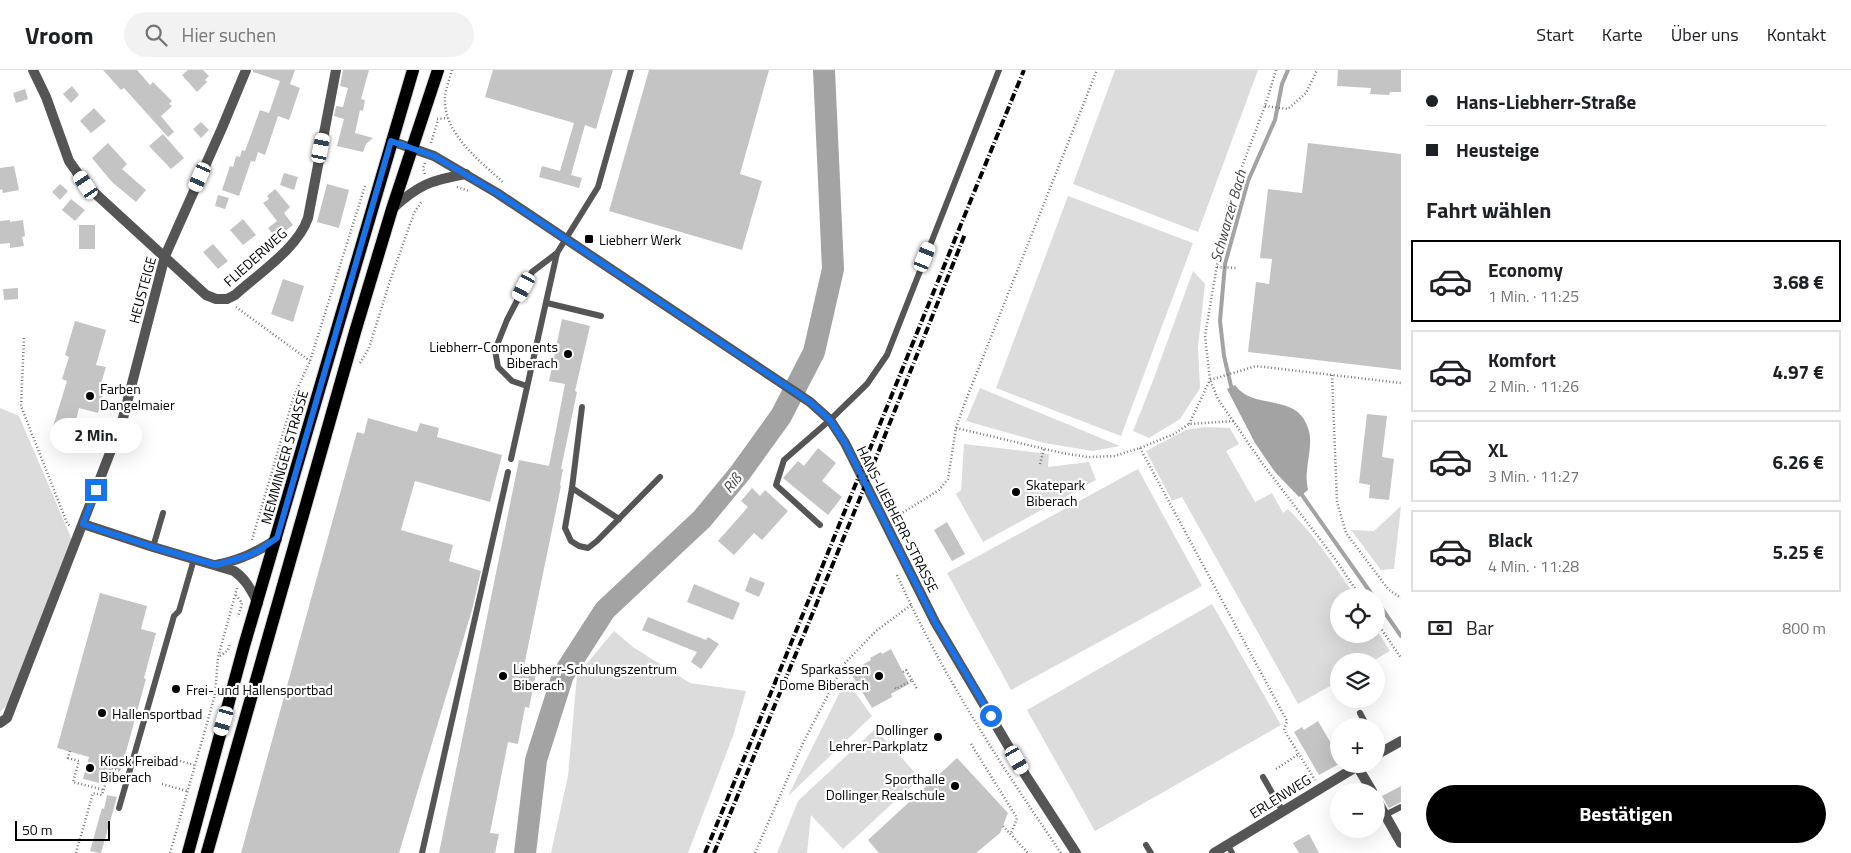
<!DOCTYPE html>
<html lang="de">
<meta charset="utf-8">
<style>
body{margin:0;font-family:"Titillium Web",sans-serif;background:#f2f2f2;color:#202124;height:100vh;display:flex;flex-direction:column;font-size:19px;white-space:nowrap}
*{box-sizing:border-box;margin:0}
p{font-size:16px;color:#757577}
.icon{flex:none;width:28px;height:28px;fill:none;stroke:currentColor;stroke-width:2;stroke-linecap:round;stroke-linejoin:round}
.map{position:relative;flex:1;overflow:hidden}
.panel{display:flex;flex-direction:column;background:#fff;width:450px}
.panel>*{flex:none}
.top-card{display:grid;align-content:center;height:110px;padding:0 25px;background:#fff}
.fabs{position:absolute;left:1330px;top:518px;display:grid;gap:10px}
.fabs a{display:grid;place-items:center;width:55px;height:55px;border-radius:50%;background:#fff;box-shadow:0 5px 20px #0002;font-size:25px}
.scale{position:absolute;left:15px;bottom:12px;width:95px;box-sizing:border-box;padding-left:5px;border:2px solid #000;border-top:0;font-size:14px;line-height:18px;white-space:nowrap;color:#000;-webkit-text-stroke:4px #fff;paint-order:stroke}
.end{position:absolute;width:22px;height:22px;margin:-11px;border:6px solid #1a73e8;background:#fff;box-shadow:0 0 0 2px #fff}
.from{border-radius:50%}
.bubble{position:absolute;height:35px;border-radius:18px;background:#fff;box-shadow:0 5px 20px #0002;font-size:16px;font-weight:700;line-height:35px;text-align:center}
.car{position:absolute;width:15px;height:30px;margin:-15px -8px;border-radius:6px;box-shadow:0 0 4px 1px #0007;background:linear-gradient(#fff 24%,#345 0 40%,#fff 0 76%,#345 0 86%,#fff 0)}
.top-card b{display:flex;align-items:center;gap:18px;height:48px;font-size:19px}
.top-card b+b{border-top:1px solid #e0e0e0}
.top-card i{width:12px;height:12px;background:#202124}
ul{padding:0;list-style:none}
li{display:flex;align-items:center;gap:15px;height:82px;margin:0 10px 8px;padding:0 15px;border:2px solid #e0e0e0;border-radius:0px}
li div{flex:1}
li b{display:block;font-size:19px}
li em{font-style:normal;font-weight:700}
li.selected{border-color:#000}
li>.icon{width:45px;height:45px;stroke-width:1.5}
h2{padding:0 25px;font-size:22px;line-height:60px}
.pay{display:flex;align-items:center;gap:12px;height:55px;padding:0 25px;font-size:19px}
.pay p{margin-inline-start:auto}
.action{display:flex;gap:10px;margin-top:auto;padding:10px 25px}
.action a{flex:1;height:58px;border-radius:30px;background:#000;color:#fff;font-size:20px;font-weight:700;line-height:58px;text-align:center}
header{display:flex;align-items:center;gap:30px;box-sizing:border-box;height:70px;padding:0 25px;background:#fff;border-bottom:1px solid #e0e0e0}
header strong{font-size:24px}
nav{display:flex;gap:28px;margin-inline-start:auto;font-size:18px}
.search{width:350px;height:45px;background:#f2f2f2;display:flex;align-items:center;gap:12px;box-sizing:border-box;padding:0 18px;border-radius:28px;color:#757577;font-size:19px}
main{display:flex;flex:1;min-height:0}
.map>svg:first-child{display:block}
.green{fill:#dcdcdc}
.water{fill:#a3a3a3}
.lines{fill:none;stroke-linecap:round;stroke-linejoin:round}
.stream{stroke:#a3a3a3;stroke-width:4}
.river{stroke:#a3a3a3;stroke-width:22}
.building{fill:#c4c4c4}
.primary-casing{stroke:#dbdbdb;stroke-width:14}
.path{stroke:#777;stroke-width:2.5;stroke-dasharray:1 2.5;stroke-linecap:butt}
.service{stroke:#555;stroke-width:6}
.minor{stroke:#555;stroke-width:10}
.primary{stroke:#000;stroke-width:12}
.rail{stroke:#000;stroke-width:4;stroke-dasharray:8 2.5 1 2.5;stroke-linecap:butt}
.route{stroke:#1a73e8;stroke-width:6}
.poi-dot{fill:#000;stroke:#fff;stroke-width:2}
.labels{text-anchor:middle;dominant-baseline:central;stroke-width:4.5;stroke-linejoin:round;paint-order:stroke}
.poi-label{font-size:14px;fill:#000;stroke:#fff;text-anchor:start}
.street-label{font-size:14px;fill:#000;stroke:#fff}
.water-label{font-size:15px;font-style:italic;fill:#444;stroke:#fff}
</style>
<header>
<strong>Vroom</strong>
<div class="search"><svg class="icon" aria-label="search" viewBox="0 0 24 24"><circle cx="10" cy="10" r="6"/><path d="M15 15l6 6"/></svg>Hier suchen</div>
<nav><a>Start</a><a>Karte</a><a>Über uns</a><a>Kontakt</a></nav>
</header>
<main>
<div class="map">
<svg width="1401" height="783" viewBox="0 0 1401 783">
<rect width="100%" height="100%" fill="#fff"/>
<g class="green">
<path d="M1115,0H1258L1198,162L1073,114Z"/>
<path d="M1068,126L1193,173L1121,366L996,318Z"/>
<path d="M1193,201L1205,214L1198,277L1200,318L1180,349L1149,368L1133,361L1154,308Z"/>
<path d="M980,318L1120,376L1093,381L1044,373L966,351Z"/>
<path d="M0,338L19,346L72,470L9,633L0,642Z"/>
<path d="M1203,357L1230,358L1239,374L1226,381L1255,432L1272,423L1283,443L1288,439C1314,464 1335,496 1355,526H1339V564H1376V559L1390,581L1373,591H1339V611L1298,634L1182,427L1172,431L1146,381L1186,360Z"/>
<path d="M964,374L1049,384L1048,397L1089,392L1096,410L983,472L956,424L961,420Z"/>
<path d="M1138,399L1202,516L1011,620L947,503Z"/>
<path d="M1401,436L1394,499L1381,500L1351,460L1374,461Z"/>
<path d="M1212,534L1281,655L1095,761L1027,640Z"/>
<path d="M614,561L633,577L690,613L746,621L733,666L688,783H551L568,706L577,605Z"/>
<path d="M846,610L872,646L788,726Z"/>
<path d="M875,659L920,708L843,779L811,745L807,783H777L798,731Z"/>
</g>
<path class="water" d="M1235,315C1253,341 1297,322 1308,358C1313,372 1308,386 1307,401C1306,407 1307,414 1308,420L1299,427L1275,402L1255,373L1227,319Z"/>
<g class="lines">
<g class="stream">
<path d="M1233,320L1231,316L1224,286L1220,251L1225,194L1248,111L1275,50L1282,14L1288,0"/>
<path d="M1301,421L1302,425L1373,526"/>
<path d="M1376,530L1401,566"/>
</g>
<path class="river" d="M525,783L536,690L563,605L605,540L702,449L740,403L781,346L814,282L833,199L824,0"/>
</g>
<g class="building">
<path d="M103,0H137L150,15L153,12L172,31L169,34L172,36L161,46L174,62L168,67L124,18L121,20Z"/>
<path d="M188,0H203L209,6L205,10L207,12L197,22L182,5Z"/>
<path d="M253,0H295L290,14L300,18L289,50L278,46L265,85L258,82L255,92L251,91L239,126L222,120L230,96L233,97L236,86L240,87L242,80L245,81L260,40L269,43L280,11L253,2Z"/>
<path d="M343,0H369L361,29L365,30L363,41L360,40L355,63L373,68L366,74L363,82L337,76L344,49L334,46L336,36L343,37L348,18L340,16Z"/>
<path d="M493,0H613L596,59L585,55L571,105L582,108L579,118L539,107L542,96L560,101L574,53L485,27Z"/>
<path d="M649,0H769L740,104L762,111L742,180L609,141Z"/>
<path d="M1338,0H1401V22H1390L1389,25L1370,24L1371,18L1337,16Z"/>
<path d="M72,16L79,25L71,33L63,24Z"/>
<path d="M25,19L28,29L16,33L13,23Z"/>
<path d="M94,38L106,51L91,63L80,51Z"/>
<path d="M201,52L209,60L201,68L193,59Z"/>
<path d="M163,64L184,88L171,99L149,76Z"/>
<path d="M108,73L127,94L122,99L146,120L136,132L112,112L92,88Z"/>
<path d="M1308,73L1401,84V300L1248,282L1256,212L1269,214L1272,189L1260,188L1268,119L1302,123Z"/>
<path d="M14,96L19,120L3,123L2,119L0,120V98Z"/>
<path d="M284,103L298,107L294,120L280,115Z"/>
<path d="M60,114L68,121L60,130L52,122Z"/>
<path d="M327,114L349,120L339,158L317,152Z"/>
<path d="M275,119L290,137L284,143L293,155L276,168L268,158L277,151L263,133L269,129L267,126Z"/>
<path d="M218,125L229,128L225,139L215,136Z"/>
<path d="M71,129L85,140L75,151L62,140Z"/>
<path d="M243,149L256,165L243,175L230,160Z"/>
<path d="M10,150V152L23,150L25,166L22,167L24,176L10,178V173L0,174V151Z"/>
<rect x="79" y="155" width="16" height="24"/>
<path d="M213,174L228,191L218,199L203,182Z"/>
<path d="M283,209L304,216L293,252L271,244Z"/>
<path d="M18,218V229L4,230L3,219Z"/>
<path d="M562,249L590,256L575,321L577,322L561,399H563L560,415L561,416L523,601L536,604L529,638L525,637L518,674L508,672L490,763L499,764L495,783H439L519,390L549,396L565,314L549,311Z"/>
<path d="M75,251L106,260L96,295L106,297L99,320L104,321L98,343L79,338L74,359L70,357L67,368L51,363L67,311L62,309L69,287L65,285Z"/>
<path d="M1367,344L1387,346L1382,387L1394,389L1389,430L1369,428L1370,415L1359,413Z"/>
<path d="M368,348L417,362L420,353L439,358L437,367L502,385L490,432L415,411L401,460L453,475L449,491L481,501L472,540L399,783H241L357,362L364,364Z"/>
<path d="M818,378L836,393L822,411L842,427L828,445L783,408L798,391L804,396Z"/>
<path d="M752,418L760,426L765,420L788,441L762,470L754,463L734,485L718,471L748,437L741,431Z"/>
<path d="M947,452L965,484L952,491L934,460Z"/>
<path d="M750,507L765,513L759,527L745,521Z"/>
<path d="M694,514L740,533L733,550L687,532Z"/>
<path d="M100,523L147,536L141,559L156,563L144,608L146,609L121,700L108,697L103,714L83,709L89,687L57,678Z"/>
<path d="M648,547L706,570L708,567L719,574L701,599L691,592L697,582L642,560Z"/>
<path d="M891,579L909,614L891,624L892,627L872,638L850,602L871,590L870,588L881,582L882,584Z"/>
<path d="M1318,651L1339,687V694L1319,705L1294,662L1302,657L1304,660Z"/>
<path d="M957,688L1008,743L1000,763L976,783H879L868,770Z"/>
<path d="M1401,716V732L1389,738L1382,726Z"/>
<path d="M107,725L117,727L101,783H99L90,781L102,738L104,739Z"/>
<path d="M1309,764L1319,783H1299L1293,773Z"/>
</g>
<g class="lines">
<g class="primary-casing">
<g id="primary">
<path d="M188,783L244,576L413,0"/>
<path d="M207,783L355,262L392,139L438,0"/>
</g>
</g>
<g class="path">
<path d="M452,0C450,8 446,18 445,26C442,63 480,91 504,113"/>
<path d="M1276,0L1265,36L1227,136L1205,266L1210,310L1218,329L1262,393L1335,489L1360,526"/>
<path d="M1265,36L1288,39L1306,23L1317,0"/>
<path d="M437,49L448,48"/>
<path d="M431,73L438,50"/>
<path d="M425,93L423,98L425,104"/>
<path d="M457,117L469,121"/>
<path d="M1217,197L1237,198"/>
<path d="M236,237L310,291"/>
<path d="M24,268L21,336L67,453L70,456"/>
<path d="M360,293L369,278L389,214L414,143L422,131"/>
<path d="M1332,305L1337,432L1346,463L1388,519L1401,528"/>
<path d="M1189,354L1210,310L1256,296L1401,313"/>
<path d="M956,358L1062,383L1088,387L1115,386L1140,378L1174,364L1189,354L1234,351"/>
<path d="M1140,378L1287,651L1284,660L1315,710"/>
<path d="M863,381L872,396L878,411"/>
<path d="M1040,394L1044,379"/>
<path d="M894,448L939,420L948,409L956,358L964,335L1097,0"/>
<path d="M252,470L294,326L310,291L365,116"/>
<path d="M897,505C941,603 1000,694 1061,783"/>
<path d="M236,525L242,533L238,547"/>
<path d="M1376,551L1401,588"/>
<path d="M220,586L228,580L230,574"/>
<path d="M903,602L906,600L912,610"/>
<path d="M895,618L896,619L912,610L917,619"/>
<path d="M971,674L1017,748L1011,764"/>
<path d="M70,681L68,688L79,691L73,712L104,720"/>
<path d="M170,688L194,695"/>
<path d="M1276,699L1299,684"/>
<path d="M162,714L187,721"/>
<path d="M1003,756L1028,783"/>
<path d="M76,783L93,723L102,725L110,698L121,701"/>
<path d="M170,783L215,625L218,587L237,518"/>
<path d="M755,783L803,673L844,594L876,561L911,535"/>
</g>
<g class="service">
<path d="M547,233L601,246"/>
<path d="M527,316L512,311L498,297L495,280L507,250L532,202L557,183"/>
<path d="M582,337L572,418L565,458L571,471L579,476L588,478L597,471L660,407"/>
<path d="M511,389L557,183L598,117L631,0"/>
<path d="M572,418L619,449"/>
<path d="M820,455L776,415L784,390L830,350L867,314L887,285L999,0"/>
<path d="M153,477L163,443"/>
<path d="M1360,643L1367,656"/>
<path d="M1376,672L1382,682"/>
<path d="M1263,707L1282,740"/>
<path d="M119,738L174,546L179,541L194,489"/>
<path d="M1385,745L1401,737"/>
<path d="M1146,775L1151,783"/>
<path d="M1228,775L1232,783"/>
<path d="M422,783L508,402"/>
</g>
<g class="minor">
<path d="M33,0L46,27L69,91L86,115L206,225L216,229H227L235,225C258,204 298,178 308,148L336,0"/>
<path d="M391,71L434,86L497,123L810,332L830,350L845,373L935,552L1026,706L1076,783"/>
<path d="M392,139C418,115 431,110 466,104"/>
<path d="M83,454L153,477L234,501C246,509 251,520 258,533"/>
<path d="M216,495C240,490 257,482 277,469"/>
<path d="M0,653L7,648L122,352L165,186L222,58L246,0"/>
<path d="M1376,685L1401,671"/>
<path d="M1357,696L1372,721"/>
<path d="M1376,729L1401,773"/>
<path d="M1214,783L1361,694"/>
</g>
<use href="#primary" class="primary"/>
<g class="rail">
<path d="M705,783C813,522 917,261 1024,0"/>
<path d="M714,783L860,428L965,164"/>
</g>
</g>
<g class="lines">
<path class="route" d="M96,420L83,454L153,477L216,495L247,486L258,481L277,468L391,71L434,86L497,123L810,332L830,350L845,373L935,552L991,646"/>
</g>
<g class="poi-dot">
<rect x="584" y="164" width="10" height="10" rx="2.5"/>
<circle cx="568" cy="284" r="5"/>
<circle cx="90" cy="326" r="5"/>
<circle cx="1016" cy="422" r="5"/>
<circle cx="503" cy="606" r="5"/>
<circle cx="879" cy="606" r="5"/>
<circle cx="176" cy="619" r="5"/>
<circle cx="102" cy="643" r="5"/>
<circle cx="938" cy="667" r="5"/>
<circle cx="90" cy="698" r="5"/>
<circle cx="955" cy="716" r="5"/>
</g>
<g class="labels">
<g class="poi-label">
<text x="599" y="169">Liebherr Werk</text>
<text x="558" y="276" text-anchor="end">Liebherr-Components<tspan x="558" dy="16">Biberach</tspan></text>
<text x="100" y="318">Farben<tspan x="100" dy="16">Dangelmaier</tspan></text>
<text x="1026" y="414">Skatepark<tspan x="1026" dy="16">Biberach</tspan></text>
<text x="513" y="598">Liebherr-Schulungszentrum<tspan x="513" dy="16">Biberach</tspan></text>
<text x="869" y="598" text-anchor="end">Sparkassen<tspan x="869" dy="16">Dome Biberach</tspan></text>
<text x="186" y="619">Frei- und Hallensportbad</text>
<text x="112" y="643">Hallensportbad</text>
<text x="928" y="659" text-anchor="end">Dollinger<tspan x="928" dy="16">Lehrer-Parkplatz</tspan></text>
<text x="100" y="690">Kiosk Freibad<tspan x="100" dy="16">Biberach</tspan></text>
<text x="945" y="708" text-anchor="end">Sporthalle<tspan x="945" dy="16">Dollinger Realschule</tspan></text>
</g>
<g class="street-label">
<text transform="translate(255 187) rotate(-42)">FLIEDERWEG</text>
<text transform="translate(142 220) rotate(-75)">HEUSTEIGE</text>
<text transform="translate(284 387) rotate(-74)">MEMMINGER STRASSE</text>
<text transform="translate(898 449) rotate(63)">HANS-LIEBHERR-STRASSE</text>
<text transform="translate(1280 726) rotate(-32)">ERLENWEG</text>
</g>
<g class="water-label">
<text transform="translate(1228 146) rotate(-74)">Schwarzer Bach</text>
<text transform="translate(732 413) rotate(-51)">Riß</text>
</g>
</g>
</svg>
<div class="fabs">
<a><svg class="icon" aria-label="locate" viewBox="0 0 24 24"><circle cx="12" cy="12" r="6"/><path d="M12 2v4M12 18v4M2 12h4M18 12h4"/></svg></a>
<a><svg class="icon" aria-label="layers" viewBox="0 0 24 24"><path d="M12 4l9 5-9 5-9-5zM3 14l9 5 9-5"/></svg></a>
<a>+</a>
<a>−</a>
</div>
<div class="scale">50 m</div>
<i class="end from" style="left:991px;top:646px"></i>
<i class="end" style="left:96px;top:420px"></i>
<div class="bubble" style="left:50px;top:348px;width:92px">2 Min.</div>
<i class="car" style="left:321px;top:78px;rotate:11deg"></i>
<i class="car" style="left:200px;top:107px;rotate:204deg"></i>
<i class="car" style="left:86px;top:115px;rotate:326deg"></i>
<i class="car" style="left:925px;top:187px;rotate:22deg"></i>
<i class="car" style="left:524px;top:217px;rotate:208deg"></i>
<i class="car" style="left:224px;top:651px;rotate:196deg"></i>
<i class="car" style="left:1017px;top:690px;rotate:150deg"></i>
</div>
<section class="panel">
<div class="top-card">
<b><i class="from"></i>Hans-Liebherr-Straße</b>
<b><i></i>Heusteige</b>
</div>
<h2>Fahrt wählen</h2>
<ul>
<li class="selected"><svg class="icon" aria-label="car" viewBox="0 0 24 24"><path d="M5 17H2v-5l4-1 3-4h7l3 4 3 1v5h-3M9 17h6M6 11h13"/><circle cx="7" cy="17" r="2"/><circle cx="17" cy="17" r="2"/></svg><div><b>Economy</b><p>1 Min. · 11:25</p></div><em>3.68 €</em></li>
<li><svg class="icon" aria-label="car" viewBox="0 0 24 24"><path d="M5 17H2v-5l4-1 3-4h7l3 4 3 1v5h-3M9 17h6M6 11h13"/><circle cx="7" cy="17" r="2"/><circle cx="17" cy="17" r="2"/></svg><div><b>Komfort</b><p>2 Min. · 11:26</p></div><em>4.97 €</em></li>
<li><svg class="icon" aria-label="car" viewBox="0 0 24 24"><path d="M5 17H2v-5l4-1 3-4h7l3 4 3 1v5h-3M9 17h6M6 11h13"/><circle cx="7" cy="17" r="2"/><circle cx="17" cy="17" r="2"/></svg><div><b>XL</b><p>3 Min. · 11:27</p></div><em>6.26 €</em></li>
<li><svg class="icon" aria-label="car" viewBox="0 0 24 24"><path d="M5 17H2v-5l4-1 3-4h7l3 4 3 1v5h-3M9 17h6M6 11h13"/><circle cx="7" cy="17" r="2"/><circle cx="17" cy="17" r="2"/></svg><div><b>Black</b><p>4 Min. · 11:28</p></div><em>5.25 €</em></li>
</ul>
<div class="pay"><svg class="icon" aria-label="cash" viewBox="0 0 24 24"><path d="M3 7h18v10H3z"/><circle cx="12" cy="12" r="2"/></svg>Bar<p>800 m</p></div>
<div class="action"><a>Bestätigen</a></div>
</section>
</main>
